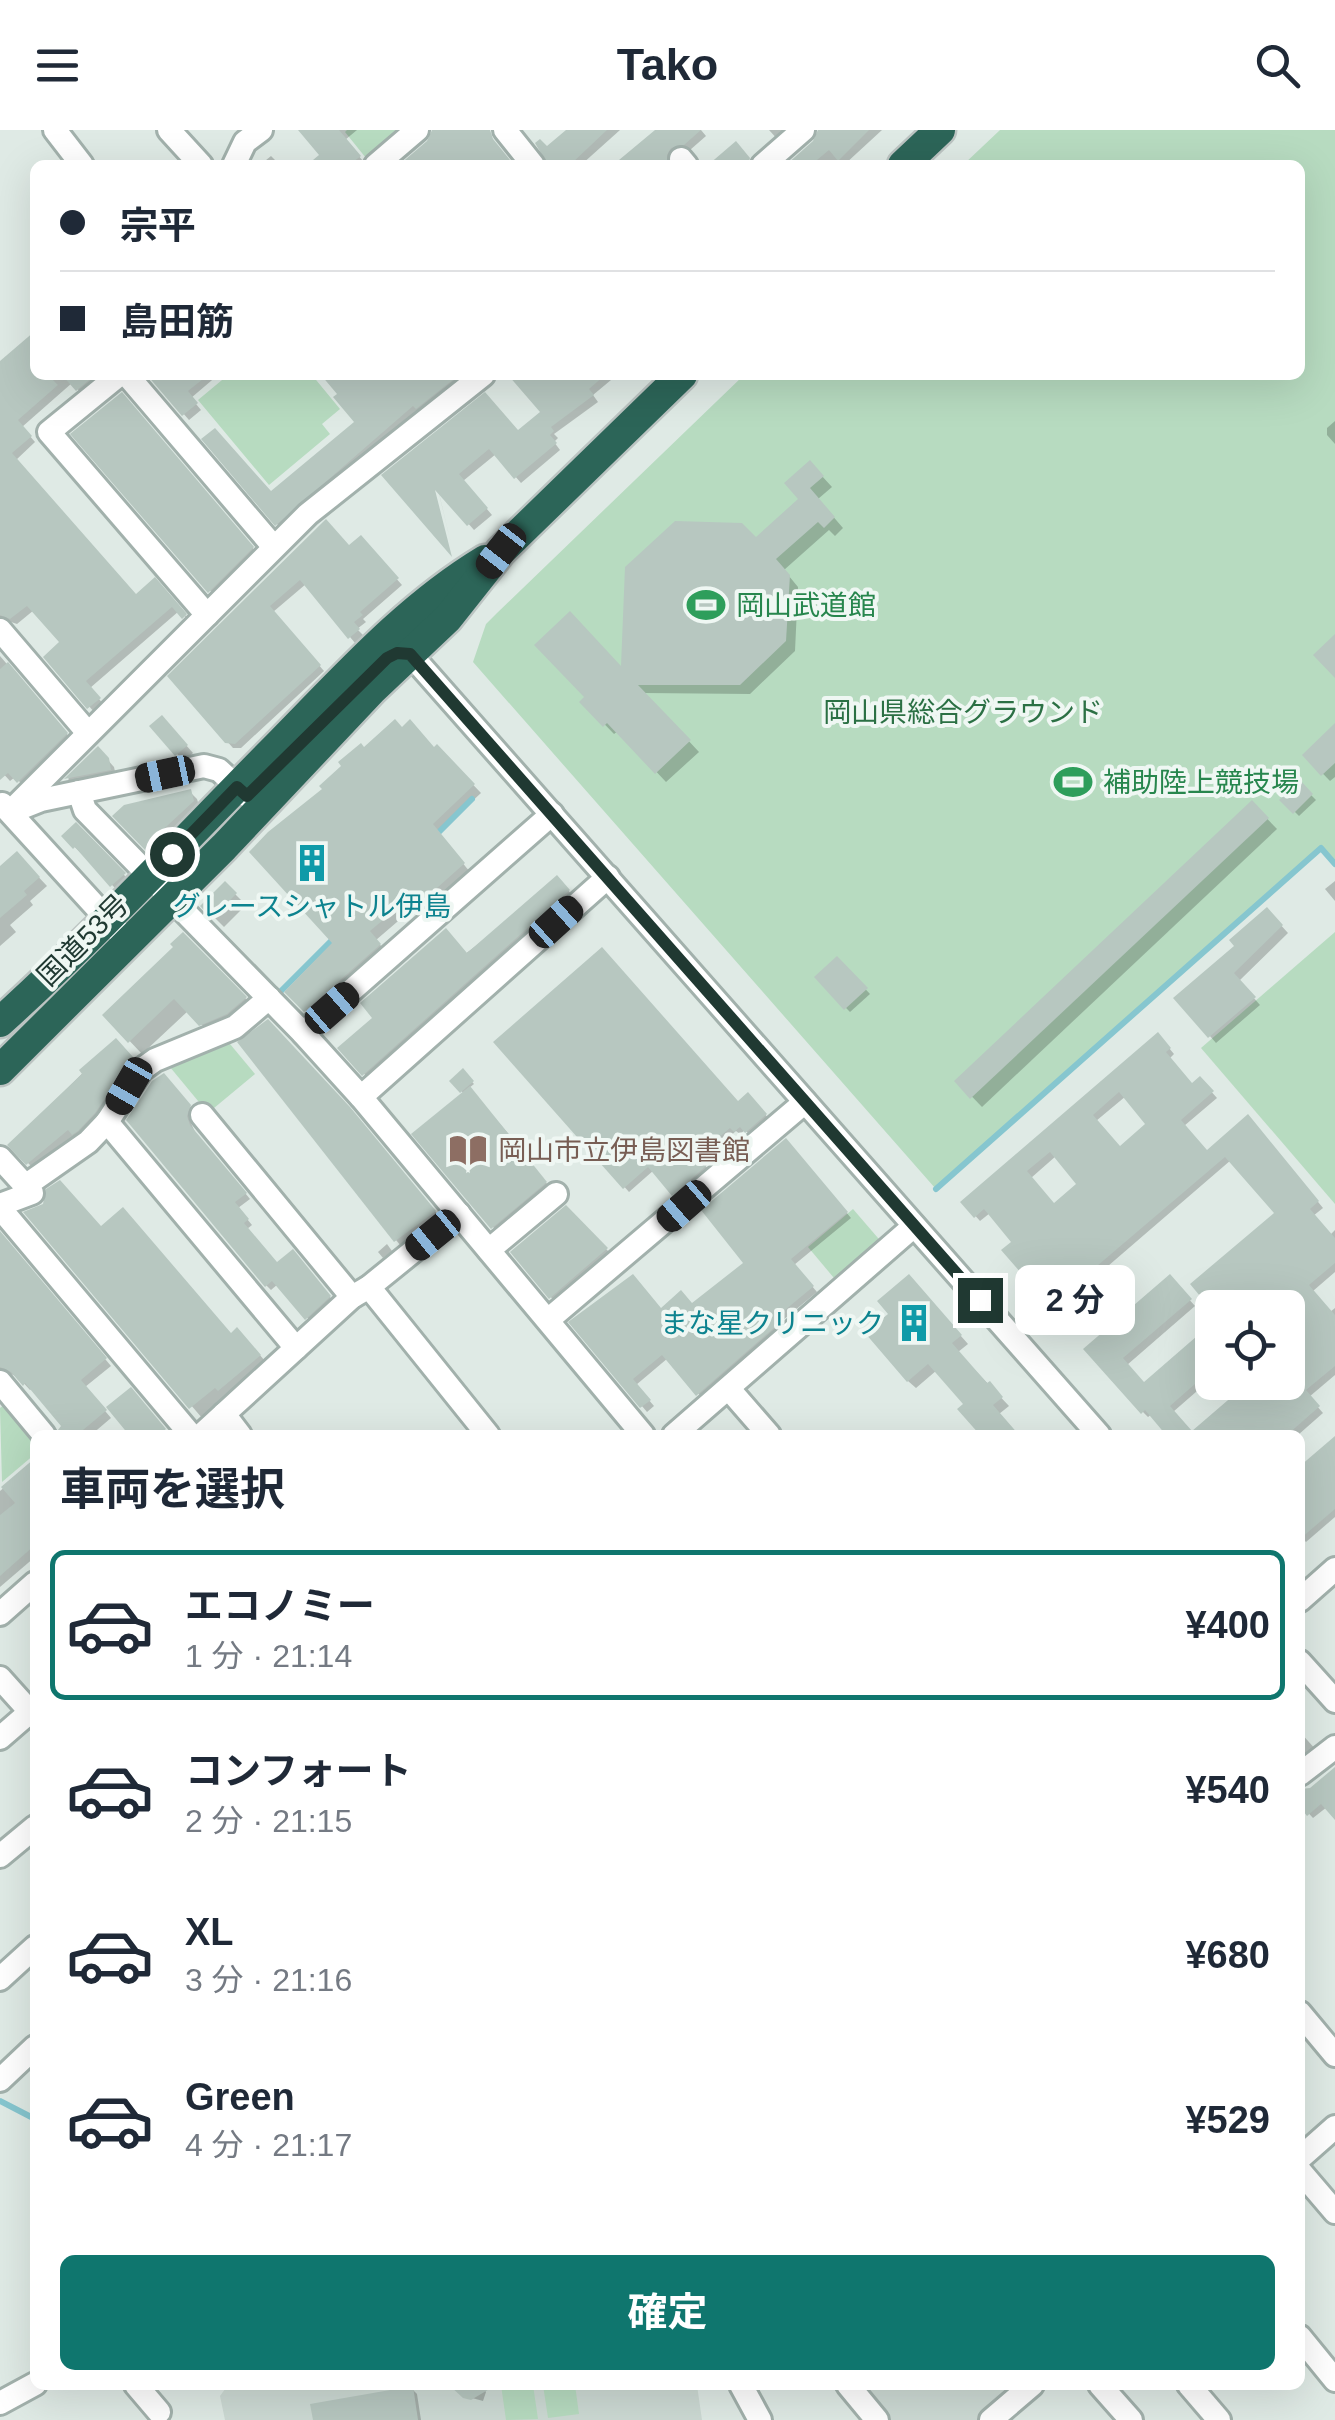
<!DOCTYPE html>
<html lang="ja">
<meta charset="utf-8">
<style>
body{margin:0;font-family:Helvetica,"Noto Sans JP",sans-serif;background:#f6f6f7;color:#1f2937;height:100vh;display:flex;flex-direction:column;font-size:38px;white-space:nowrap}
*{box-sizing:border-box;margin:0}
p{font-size:32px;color:#747a83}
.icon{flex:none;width:55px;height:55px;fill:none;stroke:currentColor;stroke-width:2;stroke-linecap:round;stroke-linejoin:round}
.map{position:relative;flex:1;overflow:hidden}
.drawer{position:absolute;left:30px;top:1300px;width:1275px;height:960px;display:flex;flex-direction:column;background:#fff;border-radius:15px;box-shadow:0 10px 40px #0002}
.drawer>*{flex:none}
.guide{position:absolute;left:30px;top:30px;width:1275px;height:220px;border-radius:15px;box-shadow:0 10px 40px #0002;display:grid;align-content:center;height:220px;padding:0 30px;background:#fff}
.tools{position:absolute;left:1195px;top:1160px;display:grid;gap:20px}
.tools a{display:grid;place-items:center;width:110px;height:110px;border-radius:15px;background:#fff;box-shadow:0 10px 40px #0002;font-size:50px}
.end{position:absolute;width:45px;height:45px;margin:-22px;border:12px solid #203932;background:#fff;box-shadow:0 0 0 5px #fff}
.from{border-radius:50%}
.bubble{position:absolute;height:70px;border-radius:15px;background:#fff;box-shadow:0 10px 40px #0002;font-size:32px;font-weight:700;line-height:70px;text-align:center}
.car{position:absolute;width:30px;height:60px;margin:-30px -15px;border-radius:12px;box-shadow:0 0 8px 2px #0007;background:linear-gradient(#222 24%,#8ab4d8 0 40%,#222 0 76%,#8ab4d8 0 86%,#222 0)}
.guide b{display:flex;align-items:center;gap:35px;height:95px;font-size:38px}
.guide b+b{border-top:2px solid #e0e1e3}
.guide i{width:25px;height:25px;background:#1f2937}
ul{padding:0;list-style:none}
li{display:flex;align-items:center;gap:30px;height:150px;margin:0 20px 15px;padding:0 10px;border:5px solid transparent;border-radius:15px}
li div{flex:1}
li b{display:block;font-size:38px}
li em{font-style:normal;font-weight:700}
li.active{border-color:#0f766e}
li>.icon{width:90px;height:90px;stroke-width:1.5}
h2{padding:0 30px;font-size:45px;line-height:120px}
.cta{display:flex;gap:20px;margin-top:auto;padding:20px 30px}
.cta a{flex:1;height:115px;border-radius:15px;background:#0f766e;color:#fff;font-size:40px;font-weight:700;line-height:115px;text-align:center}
header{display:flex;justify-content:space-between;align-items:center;height:130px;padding:0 30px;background:#fff;font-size:45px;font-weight:700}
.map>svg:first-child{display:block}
.built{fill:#cddad4}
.green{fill:#b7dbc0}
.shadow{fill:#0003;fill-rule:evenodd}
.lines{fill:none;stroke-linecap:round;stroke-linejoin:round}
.stream{stroke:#86c6cf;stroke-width:6}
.building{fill:#b7c7c0;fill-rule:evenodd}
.minor-casing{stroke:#a2b1ac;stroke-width:28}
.highway-casing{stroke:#bcc4c2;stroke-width:35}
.minor{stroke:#fff;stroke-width:22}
.highway{stroke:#2c6558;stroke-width:30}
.route{stroke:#203932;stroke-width:12}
.labels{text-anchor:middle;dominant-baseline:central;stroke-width:8;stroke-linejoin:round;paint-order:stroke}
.leisure-label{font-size:28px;fill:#27864d;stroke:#eff7f3;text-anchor:start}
.park-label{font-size:28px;fill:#2b7044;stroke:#eff7f3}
.culture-label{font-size:28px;fill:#0d838f;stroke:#eff7f3}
.street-label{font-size:28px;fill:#203932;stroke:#eff7f3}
.education-label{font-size:28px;fill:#785e54;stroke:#eff7f3;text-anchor:start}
</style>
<header><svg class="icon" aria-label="menu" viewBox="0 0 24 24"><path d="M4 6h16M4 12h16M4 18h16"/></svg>Tako<svg class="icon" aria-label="search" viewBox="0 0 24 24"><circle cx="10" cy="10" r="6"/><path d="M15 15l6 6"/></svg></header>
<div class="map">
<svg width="1335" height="2290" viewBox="0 0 1335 2290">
<rect width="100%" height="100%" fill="#dfeae5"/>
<g class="built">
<path d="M228,2255H276L281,2258L296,2255H697L702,2290H225L220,2266Z"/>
<path d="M854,2255H1018L977,2290H883Z"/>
</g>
<g class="green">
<path d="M347,0H410L370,33L345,2Z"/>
<path d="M1000,0H1335V731L1321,716L935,1058L473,532L486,494L497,483L744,245H1300V35H963Z"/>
<path d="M228,245H312L340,279L322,294L330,304L269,355L198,270Z"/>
<path d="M1335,802V1074L1201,918Z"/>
<path d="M225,908L255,944L208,983L165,931Z"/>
<path d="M853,1079L884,1115L839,1154L808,1117Z"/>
<path d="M6,1273L35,1307V1324L2,1352L0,1278Z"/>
<path d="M501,2255H533L538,2289L506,2290Z"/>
<path d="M543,2255H575L579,2284L548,2288Z"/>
</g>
<g class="shadow">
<path d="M302,0H357L345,10L363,31L358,35H311L322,25Z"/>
<path d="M570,0H620L581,35H550Z"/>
<path d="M659,0H701L706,6L690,20L676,23L672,35H620Z"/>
<path d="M769,0H792L779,11Z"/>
<path d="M818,0H882L844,35H789L816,12Z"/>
<path d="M271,26L280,35H260Z"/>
<path d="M35,204V245H110L83,265L72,253L22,297L35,312L16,330L136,467L160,456L190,491L179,481L90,558L104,575L95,583L46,527L62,513L34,480L17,494L5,490L0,492V235Z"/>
<path d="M150,245H218L191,268L201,280L189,290Z"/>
<path d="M325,245H470L424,283L421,280L283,399L277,394L271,364L358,293Z"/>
<path d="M512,245H617L593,265L598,272L554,304L558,308L554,312L560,320L521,353L496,324L463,351L492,385L474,400L438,359L454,426L435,347L385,345L518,303L543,282Z"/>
<path d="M122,265L257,423L214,465L74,304Z"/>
<path d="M1335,291V314L1327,305V298Z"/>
<path d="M810,333L832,357L818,369L843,398L835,406L829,400L784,440L798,457L795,521L750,564L644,563L699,622L666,652L618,601L614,604L583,572L624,541L756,410L802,369Z"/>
<path d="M326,392L350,418L361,409L402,455L363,489L366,492L357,499L363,505L355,513L306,454L273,482L324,541L241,618H233L170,546Z"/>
<path d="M0,526L72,610L25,657L15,647L10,651L0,640Z"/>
<path d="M169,596L193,623L184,631L177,624Z"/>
<path d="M1335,597V647L1330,651L1305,625Z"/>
<path d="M437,617L481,663L438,703L470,742L428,779L425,777L416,784L411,780L376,810L387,823L313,888L288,862L335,813L325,660L364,620Z"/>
<path d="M98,619L114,637L116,646L73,654L68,649Z"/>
<path d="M1300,654L1316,670L1299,686L1283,670Z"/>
<path d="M190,662L197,669L200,679L156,727L115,686Z"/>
<path d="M1252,673L1277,699L982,977L957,951Z"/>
<path d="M76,696L129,750L117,760L64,706Z"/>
<path d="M17,724L47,756L30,771L33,775L10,795L16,802L0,816V741Z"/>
<path d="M1335,751V771L1325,759Z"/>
<path d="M561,752L573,766L368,948L340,918Z"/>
<path d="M225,754L246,775L224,797L203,776Z"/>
<path d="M1267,780L1288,803L1239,851L1260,875L1216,913L1177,868L1237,816Z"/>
<path d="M183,805L258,881L214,907L188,881L142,924L105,885L177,817Z"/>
<path d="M837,829L870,864L850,882L817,848Z"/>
<path d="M1158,905L1174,924L1169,929L1192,956L1200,949L1217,968L1184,996L1207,1023L1253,992L1323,1078L1313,1086L1330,1105L1335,1100V1142L1313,1161L1330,1182L1335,1178V1245L1309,1267L1323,1283L1298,1305H1170L1152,1284L1148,1287L1143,1282L1087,1219L1170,1148L1195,1176L1127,1235L1145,1256L1212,1196V1248L1173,1282L1192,1305L1288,1252V1178L1277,1084L1231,1030L1057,1180L1004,1121L1014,1112L990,1083L980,1091L964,1073ZM1126,966L1149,994L1120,1019L1096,991ZM1056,1026L1080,1054L1054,1076L1031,1048Z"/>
<path d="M115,911L142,939L105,993L38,1043L10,1015Z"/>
<path d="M497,912L738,974L748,965L770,990L751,1006L745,1000L740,1004L736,1001L701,1031L710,1041L678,1068L654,1040L629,1062Z"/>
<path d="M463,942L474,954L469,958L533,1032L530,1034L554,1062L502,1106L493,1097L464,964L453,951Z"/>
<path d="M168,951L195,982L191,993L195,1002L250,1069L238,1078L252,1095L247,1099L278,1135L298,1127L334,1172L312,1193L278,1154L271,1160L266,1155Z"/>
<path d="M355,985L440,1087L401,1116L396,1110Z"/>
<path d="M791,1016L851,1088L794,1135L817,1162L782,1191L786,1196L703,1269L668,1228L636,1255L654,1276L647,1282L572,1193L692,1176L746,1133Z"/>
<path d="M566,1078L610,1123L555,1172L513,1122Z"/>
<path d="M27,1083L101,1098L231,1205L248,1211L270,1237L202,1288Z"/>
<path d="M0,1104L111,1236L85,1257L111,1288L91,1305H61L64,1296L33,1258L30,1260L18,1247L6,1242L0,1245Z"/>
<path d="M387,1114L392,1121L383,1128L378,1122Z"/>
<path d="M916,1155L968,1214L958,1222L1009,1276L999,1284L1017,1305H984L967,1274L937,1240L916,1258L908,1251L891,1184Z"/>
<path d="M1335,1310V1387L1306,1412L1300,1406V1340Z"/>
<path d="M35,1331V1427L0,1457V1361Z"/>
<path d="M1300,1602L1317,1621L1300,1634Z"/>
<path d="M1335,1646V1686L1327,1677L1313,1688L1300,1674V1660L1310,1661Z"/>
<path d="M462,2255H481L486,2262L483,2271L465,2266Z"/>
<path d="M412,2259L417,2264L421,2290H315Z"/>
</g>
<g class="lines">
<g class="stream">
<path d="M434,707L472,669"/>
<path d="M277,865L334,808"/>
<path d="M936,1059L1321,718L1335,734"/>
<path d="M0,1971L35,1989"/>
</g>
</g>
<g class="building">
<path d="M298,0H339L361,26L349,35H307L319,25Z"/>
<path d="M432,0H490L493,9L514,35H399L427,11Z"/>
<path d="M566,0H607L570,35H548L535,13L540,9L547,16Z"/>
<path d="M655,0H701L684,15L671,18L667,25L668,35H613Z"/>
<path d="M818,0H869L838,31L829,20L811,35H786L813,11Z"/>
<path d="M736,11L750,28L748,35H708Z"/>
<path d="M35,201V245H48L58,255L18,290L32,306L12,323L136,464L155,447L187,484L182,489L172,477L86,551L101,568L87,579L43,527L59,512L27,476L10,489L0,485V231Z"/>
<path d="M62,245H95L76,261Z"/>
<path d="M147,245H208L188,261L198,273L182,286Z"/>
<path d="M321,245H459L416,279L413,276L275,396L201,309L215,298L271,361L354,292L333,267L337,264Z"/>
<path d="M508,245H605L589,259L594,265L551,297L554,301L550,305L557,313L514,349L489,319L459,344L488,378L467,396L435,360L452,427L381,345L485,262L518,300L540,282Z"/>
<path d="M122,262L254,417L208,463L70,304Z"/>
<path d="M810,330L824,346L810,358L835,387L824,398L818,392L776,429L790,445L786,511L740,555H638L691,610L655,644L607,593L603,597L579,572L584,567L534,515L570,481L621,536L625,437L675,391L742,393L756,407L798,369L784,353Z"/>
<path d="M326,389L349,415L361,405L399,448L360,482L363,485L354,492L360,499L348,509L300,450L270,476L321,535L235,614L225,613L167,546Z"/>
<path d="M1335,504V548L1313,525Z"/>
<path d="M8,532L68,603L17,653L8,643L0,650V539Z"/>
<path d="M162,585L188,615L175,626L149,596Z"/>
<path d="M395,589L402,597L410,589L434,617L437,614L475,654L433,694L465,733L419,774L416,771L407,779L402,774L370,801L381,814L304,882L284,862L332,813L249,722L268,702L322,659L319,656L341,636L338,632L361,613L364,617Z"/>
<path d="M1335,593V633L1321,646L1302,625Z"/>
<path d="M98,616L109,628L111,640L64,649Z"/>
<path d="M1300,650L1313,664L1293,684L1279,670Z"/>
<path d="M191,659L194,671L154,708L157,712L147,722L112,686L124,675Z"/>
<path d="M1252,670L1269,688L970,969L954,951Z"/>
<path d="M76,692L126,743L110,757L75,717L73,719L61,706Z"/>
<path d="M17,721L40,747L24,761L27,765L0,788V736Z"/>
<path d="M557,745L570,760L362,946L337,918L372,888L360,873L446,798L467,823Z"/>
<path d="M225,751L237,763L212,789L200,776Z"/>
<path d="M1267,777L1283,795L1234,843L1256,867L1208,908L1173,868L1234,816L1229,810Z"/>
<path d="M183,802L247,867L227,884L199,896L174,869L128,913L102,885L173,817L170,814Z"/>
<path d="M602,817L738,971L748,962L767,984L745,1003L740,997L734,1002L730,998L698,1025L707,1035L672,1066L648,1037L623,1059L493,912Z"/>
<path d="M837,826L868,858L844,880L814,847Z"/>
<path d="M268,889L350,977L436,1081L394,1112L237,912Z"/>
<path d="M1158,902L1171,918L1166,922L1192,953L1200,946L1214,961L1181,990L1207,1020L1248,984L1319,1071L1310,1079L1335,1108V1133L1309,1155L1335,1185V1236L1306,1260L1320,1276L1287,1305H1166L1145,1280L1141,1284L1083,1219L1170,1144L1192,1169L1123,1228L1144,1252L1212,1193V1239L1170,1276L1192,1301L1249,1252H1288V1178H1210L1190,1154L1274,1083L1225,1027L1050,1176L1001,1120L1011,1112L984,1079L974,1088L960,1072ZM1119,962L1145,994L1120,1016L1093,985ZM1050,1022L1076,1054L1054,1073L1027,1041Z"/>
<path d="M116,908L133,927L95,983L78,1001L72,1005L68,1000L26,1035L7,1015L82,944L79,940Z"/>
<path d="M463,938L474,951L460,963L449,951Z"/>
<path d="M164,943L191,975L187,986L190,995L247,1063L235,1072L249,1089L244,1093L277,1132L293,1119L331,1166L305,1190L272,1151L265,1157L126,990L152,951Z"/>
<path d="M470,956L547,1052L491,1099L411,1004Z"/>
<path d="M786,1008L848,1082L791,1129L814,1156L779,1185L783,1190L696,1266L662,1225L633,1249L651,1270L640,1278L568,1192L633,1144L661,1178L681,1160L692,1173L743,1133L701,1080Z"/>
<path d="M60,1050L101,1096L123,1077L231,1203L237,1197L261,1225L218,1261L215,1258L189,1279L23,1082L43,1074L46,1059Z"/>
<path d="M566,1075L608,1118L549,1169L510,1122Z"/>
<path d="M0,1101L107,1228L81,1250L107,1280L77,1305H59L58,1300L61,1296L25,1253L23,1256L11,1242L0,1237Z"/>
<path d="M909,1144L962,1205L952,1213L987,1253L990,1251L1003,1267L993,1275L1019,1305H980L957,1279L963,1274L928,1234L907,1252L865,1203L888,1184L877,1171Z"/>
<path d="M131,1257L166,1299L159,1305H129L106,1277Z"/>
<path d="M1335,1306V1379L1300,1409V1336Z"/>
<path d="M35,1328V1415L0,1446V1385L15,1373L1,1357Z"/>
<path d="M1335,1637V1690L1321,1674L1307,1686L1300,1677V1659L1310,1658Z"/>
<path d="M449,2255H496L471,2270L463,2268Z"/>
<path d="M413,2256L418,2290H313L310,2274Z"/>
</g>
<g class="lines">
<g class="minor-casing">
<g id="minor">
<path d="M55,0L82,35"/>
<path d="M169,0L201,35"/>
<path d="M505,0L533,35"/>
<path d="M681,29L686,35"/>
<path d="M234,35L245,12L261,0"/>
<path d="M376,35L417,0"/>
<path d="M763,35L803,0"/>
<path d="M119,245L49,302L207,485"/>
<path d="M127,245L273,416"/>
<path d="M0,500L88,603"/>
<path d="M405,513L410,524L1099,1305"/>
<path d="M79,662L85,680L303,903L361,967L643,1305"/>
<path d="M2,674L118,801"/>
<path d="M21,678L41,670L204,636L219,640L247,666"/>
<path d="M11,681L308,384L483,245"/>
<path d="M303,903L552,684"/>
<path d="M361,967L608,747"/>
<path d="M202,985L352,1167"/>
<path d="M107,992L296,1218"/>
<path d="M0,1028L32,1063L0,1075"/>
<path d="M25,1056L88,1012L107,992L141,940L155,930L235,897L269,868"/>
<path d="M0,1078L191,1305"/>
<path d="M489,1120L556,1064"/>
<path d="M369,1157L488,1305"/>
<path d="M548,1190L805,972"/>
<path d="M0,1252L44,1305"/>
<path d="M729,1259L769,1305"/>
<path d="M224,1284L240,1305"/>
<path d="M201,1305L352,1167L369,1157L459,1084"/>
<path d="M674,1305L914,1096"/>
<path d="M1300,1470L1335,1439"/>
<path d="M0,1484L35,1453"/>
<path d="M1300,1532L1335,1571"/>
<path d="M0,1548L35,1587"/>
<path d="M0,1608L30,1582"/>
<path d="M1300,1644L1335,1617"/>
<path d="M0,1726L35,1697"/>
<path d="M0,1849L35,1817"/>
<path d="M1300,1883L1335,1925"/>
<path d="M0,1950L35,1917"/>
<path d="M1300,2028L1335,1997"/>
<path d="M1300,2041L1335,2082"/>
<path d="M1300,2207L1335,2250"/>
<path d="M136,2255L159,2282"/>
<path d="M741,2255L760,2290"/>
<path d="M848,2255L877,2290"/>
<path d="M1100,2255L1131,2290"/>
<path d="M1189,2255L1219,2290"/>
<path d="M0,2273L35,2254"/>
<path d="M991,2290L1032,2255"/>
</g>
</g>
<g class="highway-casing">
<g id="highway">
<path d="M903,35L940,0"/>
<path d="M0,892C98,803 188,706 281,612C345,547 407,477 485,430"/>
<path d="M0,940L224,717L373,559L448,488L501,421L682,245"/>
</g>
</g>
<use href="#minor" class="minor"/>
<use href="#highway" class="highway"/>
</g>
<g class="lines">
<path class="route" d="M172,724L237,657L247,666L387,528L397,523L410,524L980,1170"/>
</g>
<defs>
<g id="stadium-bare" transform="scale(3)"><path d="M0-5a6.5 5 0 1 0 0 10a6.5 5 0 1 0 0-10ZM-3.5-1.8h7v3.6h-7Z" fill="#2e9e5b" stroke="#eff7f3" stroke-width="2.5" paint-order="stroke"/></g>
<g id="building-bare" transform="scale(3)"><path d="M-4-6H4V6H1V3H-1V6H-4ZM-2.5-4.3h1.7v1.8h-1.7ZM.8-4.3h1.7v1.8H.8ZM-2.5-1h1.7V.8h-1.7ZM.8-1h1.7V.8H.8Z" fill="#0f9aa8" stroke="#eff7f3" stroke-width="2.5" paint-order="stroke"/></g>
<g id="library-bare" transform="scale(3)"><path d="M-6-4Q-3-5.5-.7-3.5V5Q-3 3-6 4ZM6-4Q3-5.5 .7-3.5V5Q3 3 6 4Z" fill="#8d6e63" stroke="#eff7f3" stroke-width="2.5" paint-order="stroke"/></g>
</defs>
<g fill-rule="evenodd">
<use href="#stadium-bare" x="706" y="475"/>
<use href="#stadium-bare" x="1073" y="652"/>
<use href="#building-bare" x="312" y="733"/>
<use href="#library-bare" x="468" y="1020"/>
<use href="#building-bare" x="914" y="1193"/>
</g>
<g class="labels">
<g class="leisure-label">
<text x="736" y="475">岡山武道館</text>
<text x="1103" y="652">補助陸上競技場</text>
</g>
<g class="park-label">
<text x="963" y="582">岡山県総合グラウンド</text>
</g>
<g class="culture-label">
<text x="312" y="776">グレースシャトル伊島</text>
<text x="884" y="1193" text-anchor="end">まな星クリニック</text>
</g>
<g class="street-label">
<text transform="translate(83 810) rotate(-45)">国道53号</text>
</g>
<g class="education-label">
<text x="498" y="1020">岡山市立伊島図書館</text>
</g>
</g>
</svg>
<div class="tools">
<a><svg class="icon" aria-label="locate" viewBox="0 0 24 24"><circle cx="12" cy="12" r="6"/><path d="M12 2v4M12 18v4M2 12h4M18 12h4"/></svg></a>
</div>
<i class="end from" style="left:172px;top:724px"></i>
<i class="end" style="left:980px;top:1170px"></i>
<div class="bubble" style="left:1015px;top:1135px;width:120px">2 分</div>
<i class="car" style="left:501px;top:421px;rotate:218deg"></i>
<i class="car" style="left:165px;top:644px;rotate:258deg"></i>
<i class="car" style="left:556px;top:792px;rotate:48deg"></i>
<i class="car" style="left:332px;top:878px;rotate:49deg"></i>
<i class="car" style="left:129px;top:956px;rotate:210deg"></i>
<i class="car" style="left:684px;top:1076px;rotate:229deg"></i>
<i class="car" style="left:433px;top:1105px;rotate:231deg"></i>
<div class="guide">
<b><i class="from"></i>宗平</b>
<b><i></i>島田筋</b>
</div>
<section class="drawer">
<h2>車両を選択</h2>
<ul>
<li class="active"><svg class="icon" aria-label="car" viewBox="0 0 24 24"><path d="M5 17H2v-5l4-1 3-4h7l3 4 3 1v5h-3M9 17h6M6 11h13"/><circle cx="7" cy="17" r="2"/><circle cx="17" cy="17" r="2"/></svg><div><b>エコノミー</b><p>1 分 · 21:14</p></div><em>¥400</em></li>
<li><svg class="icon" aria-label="car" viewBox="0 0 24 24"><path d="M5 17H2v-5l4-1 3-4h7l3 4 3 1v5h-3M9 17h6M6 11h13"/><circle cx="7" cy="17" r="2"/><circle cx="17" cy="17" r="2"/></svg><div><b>コンフォート</b><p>2 分 · 21:15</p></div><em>¥540</em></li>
<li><svg class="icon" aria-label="car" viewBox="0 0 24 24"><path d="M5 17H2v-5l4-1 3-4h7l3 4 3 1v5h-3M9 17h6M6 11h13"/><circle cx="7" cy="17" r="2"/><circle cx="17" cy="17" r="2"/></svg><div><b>XL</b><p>3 分 · 21:16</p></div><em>¥680</em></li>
<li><svg class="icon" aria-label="car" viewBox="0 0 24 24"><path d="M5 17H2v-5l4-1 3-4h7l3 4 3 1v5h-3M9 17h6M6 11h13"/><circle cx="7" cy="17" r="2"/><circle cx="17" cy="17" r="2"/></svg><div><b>Green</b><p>4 分 · 21:17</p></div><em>¥529</em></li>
</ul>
<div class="cta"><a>確定</a></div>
</section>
</div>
